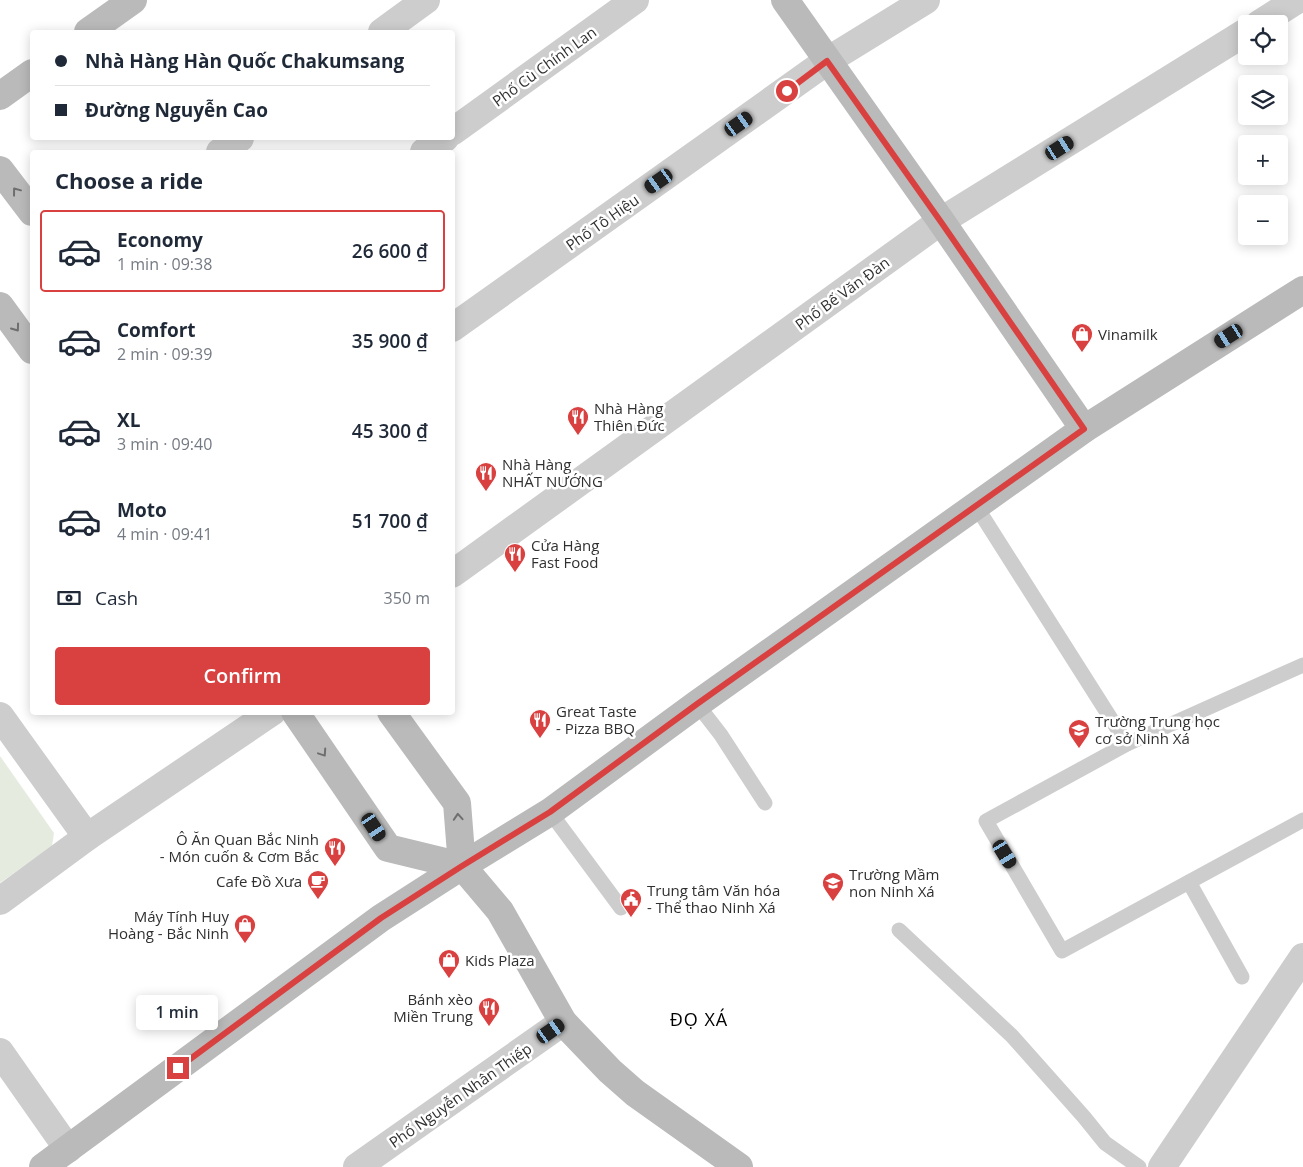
<!DOCTYPE html>
<meta charset="utf-8">
<style>
body{margin:0;font-family:"Open Sans",sans-serif;background:#f6f6f7;color:#1f2937;height:100vh;display:flex;flex-direction:column;font-size:19px;white-space:nowrap}
*{box-sizing:border-box;margin:0}
p{font-size:16px;color:#747a83}
.icon{flex:none;width:28px;height:28px;fill:none;stroke:currentColor;stroke-width:2;stroke-linecap:round;stroke-linejoin:round}
.map{position:relative;flex:1;overflow:hidden}
.drawer{position:absolute;left:30px;top:150px;width:425px;height:565px;display:flex;flex-direction:column;background:#fff;border-radius:5px;box-shadow:0 2px 12px #0003}
.drawer>*{flex:none}
.banner{position:absolute;left:30px;top:30px;width:425px;height:110px;border-radius:5px;box-shadow:0 2px 12px #0003;display:grid;align-content:center;height:110px;padding:0 25px;background:#fff}
.fabs{position:absolute;left:1238px;top:15px;display:grid;gap:10px}
.fabs a{display:grid;place-items:center;width:50px;height:50px;border-radius:5px;background:#fff;box-shadow:0 2px 12px #0003;font-size:25px}
.end{position:absolute;width:22px;height:22px;margin:-11px;border:6px solid #d94140;background:#fff;box-shadow:0 0 0 2px #fff}
.from{border-radius:50%}
.bubble{position:absolute;height:35px;border-radius:5px;background:#fff;box-shadow:0 2px 12px #0003;font-size:16px;font-weight:600;line-height:35px;text-align:center}
.car{position:absolute;width:15px;height:30px;margin:-15px -8px;border-radius:6px;box-shadow:0 0 4px 1px #0007;background:linear-gradient(#222 24%,#8ab4d8 0 40%,#222 0 76%,#8ab4d8 0 86%,#222 0)}
.banner b{display:flex;align-items:center;gap:18px;height:48px;font-size:19px}
.banner b+b{border-top:1px solid #e0e1e3}
.banner i{width:12px;height:12px;background:#1f2937}
ul{padding:0;list-style:none}
li{display:flex;align-items:center;gap:15px;height:82px;margin:0 10px 8px;padding:0 15px;border:2px solid transparent;border-radius:5px}
li div{flex:1}
li b{display:block;font-size:19px}
li em{font-style:normal;font-weight:600}
li.current{border-color:#d94140}
li>.icon{width:45px;height:45px;stroke-width:1.5}
h2{padding:0 25px;font-size:22px;line-height:60px}
.pay{display:flex;align-items:center;gap:12px;height:55px;padding:0 25px;font-size:19px}
.pay p{margin-inline-start:auto}
.primary-button{display:flex;gap:10px;margin-top:auto;padding:10px 25px}
.primary-button a{flex:1;height:58px;border-radius:5px;background:#d94140;color:#fff;font-size:20px;font-weight:600;line-height:58px;text-align:center}
.map>svg:first-child{display:block}
.green{fill:#e5ecdf}
.lines{fill:none;stroke-linecap:round;stroke-linejoin:round}
.lane{stroke:#cdcdcd;stroke-width:15}
.street{stroke:#cdcdcd;stroke-width:28}
.secondary{stroke:#bababa;stroke-width:28}
.oneway{stroke:#6e6e6e}
.route{stroke:#d94140;stroke-width:6}
.labels{text-anchor:middle;dominant-baseline:central;stroke-width:5;stroke-linejoin:round;paint-order:stroke}
.street-label{font-size:15px;fill:#303030;stroke:#fff}
.poi-label{font-size:15px;fill:#303030;stroke:#fff;text-anchor:start}
.quarter-label{font-size:18px;letter-spacing:1px;fill:#000;stroke:#fff}
</style>
<div class="map">
<svg width="1303" height="1167" viewBox="0 0 1303 1167">
<rect width="100%" height="100%" fill="#fff"/>
<path class="green" d="M0,756L54,833L52,846L0,883Z"/>
<g class="lines">
<g class="lane">
<path d="M976,506L1127,744L1303,665"/>
<path d="M697,704L721,735L765,803"/>
<path d="M1127,744L986,821L1062,951L1303,820"/>
<path d="M550,812L621,908"/>
<path d="M1189,882L1242,977"/>
<path d="M899,930L1012,1036L1084,1117L1105,1143L1139,1167"/>
</g>
<g class="street">
<path d="M1259,24L1297,0"/>
<path d="M382,32L426,0"/>
<path d="M452,132L635,0"/>
<path d="M220,152L240,138"/>
<path d="M424,152L445,138"/>
<path d="M452,328L827,61L926,0"/>
<path d="M452,574L941,221L1246,32"/>
<path d="M0,716L87,837"/>
<path d="M0,901L87,837L272,712"/>
<path d="M0,1052L68,1149"/>
<path d="M357,1167L563,1022"/>
<path d="M1162,1167L1303,957"/>
</g>
<g class="secondary">
<path d="M785,0L941,221L1084,429"/>
<path d="M88,32L133,0"/>
<path d="M0,96L32,73"/>
<path d="M0,170L32,212"/>
<path d="M0,306L32,350"/>
<path d="M295,712L388,848L462,866"/>
<path d="M391,712L457,803L462,866L500,911L563,1022L610,1071L635,1093L739,1167"/>
<path d="M43,1167L381,918L462,866L550,812L697,704L1084,429L1303,290"/>
</g>
</g>
<defs><path id="oneway-chevron" d="M-2-3.5L2.5 0L-2 3.5" fill="none" stroke-width="1.6" stroke-linecap="round" stroke-linejoin="round" transform="scale(1.25)"/></defs>
<g class="oneway">
<use href="#oneway-chevron" transform="translate(16 191) rotate(-127)"/>
<use href="#oneway-chevron" transform="translate(16 328) rotate(54)"/>
<use href="#oneway-chevron" transform="translate(323 753) rotate(56)"/>
<use href="#oneway-chevron" transform="translate(458 817) rotate(-94)"/>
</g>
<g class="lines">
<path class="route" d="M178,1068L381,918L462,866L550,812L697,704L1084,429L941,222L827,61L787,91"/>
</g>
<defs>
<g id="shop-pin" transform="scale(1.125)"><path d="M0 17L-7.5 6A9.5 9.5 0 1 1 7.5 6Z" fill="#d94140" stroke="#fff"/><path d="M-5-2.5h2.3a2.7 3.5 0 0 1 5.4 0H5L5.5 6h-11ZM-1.5-2.5h3a1.5 2.3 0 0 0-3 0Z" fill="#fff"/></g>
<g id="restaurant-pin" transform="scale(1.125)"><path d="M0 17L-7.5 6A9.5 9.5 0 1 1 7.5 6Z" fill="#d94140" stroke="#fff"/><path d="M-5-6h1v4h1v-4h1v4h1v-4h1v5L-1.5 .5V6h-2V.5L-5-1ZM5-6V6H3V1.5H1.5Q1.5-4 5-6Z" fill="#fff"/></g>
<g id="school-pin" transform="scale(1.125)"><path d="M0 17L-7.5 6A9.5 9.5 0 1 1 7.5 6Z" fill="#d94140" stroke="#fff"/><path d="M0-5L7-2L0 1L-7-2ZM-4 1L0 2.5L4 1V4Q0 6-4 4Z" fill="#fff"/></g>
<g id="cafe-pin" transform="scale(1.125)"><path d="M0 17L-7.5 6A9.5 9.5 0 1 1 7.5 6Z" fill="#d94140" stroke="#fff"/><path d="M-5.5-4.5H6V0H3Q3 3.5 0 3.5H-2.5Q-5.5 3.5-5.5 0ZM3-3.2v2h1.7v-2ZM-6 4.5H4V6H-6Z" fill="#fff"/></g>
<g id="civic-pin" transform="scale(1.125)"><path d="M0 17L-7.5 6A9.5 9.5 0 1 1 7.5 6Z" fill="#d94140" stroke="#fff"/><path d="M-.6-6.5H3V-4.5H.6V-3L4-1V1h2V6H-6V1h2V-1L-.6-3ZM-1.2 2.5V6h2.4V2.5Z" fill="#fff"/></g>
</defs>
<g fill-rule="evenodd">
<use href="#shop-pin" x="1082" y="334"/>
<use href="#restaurant-pin" x="578" y="417"/>
<use href="#restaurant-pin" x="486" y="473"/>
<use href="#restaurant-pin" x="515" y="554"/>
<use href="#restaurant-pin" x="540" y="720"/>
<use href="#school-pin" x="1079" y="730"/>
<use href="#restaurant-pin" x="335" y="848"/>
<use href="#cafe-pin" x="318" y="881"/>
<use href="#school-pin" x="833" y="883"/>
<use href="#civic-pin" x="631" y="899"/>
<use href="#shop-pin" x="245" y="925"/>
<use href="#shop-pin" x="449" y="960"/>
<use href="#restaurant-pin" x="489" y="1008"/>
</g>
<g class="labels">
<g class="street-label">
<text transform="translate(544 66) rotate(-36)">Phố Cù Chính Lan</text>
<text transform="translate(602 222) rotate(-35)">Phố Tô Hiệu</text>
<text transform="translate(842 293) rotate(-36)">Phố Bế Văn Đàn</text>
<text transform="translate(460 1095) rotate(-35)">Phố Nguyễn Nhân Thiếp</text>
</g>
<g class="poi-label">
<text x="1098" y="334">Vinamilk</text>
<text x="594" y="408">Nhà Hàng<tspan x="594" dy="17">Thiên Đức</tspan></text>
<text x="502" y="464">Nhà Hàng<tspan x="502" dy="17">NHẤT NƯỚNG</tspan></text>
<text x="531" y="545">Cửa Hàng<tspan x="531" dy="17">Fast Food</tspan></text>
<text x="556" y="711">Great Taste<tspan x="556" dy="17">- Pizza BBQ</tspan></text>
<text x="1095" y="721">Trường Trung học<tspan x="1095" dy="17">cơ sở Ninh Xá</tspan></text>
<text x="319" y="839" text-anchor="end">Ô Ăn Quan Bắc Ninh<tspan x="319" dy="17">- Món cuốn &amp; Cơm Bắc</tspan></text>
<text x="849" y="874">Trường Mầm<tspan x="849" dy="17">non Ninh Xá</tspan></text>
<text x="302" y="881" text-anchor="end">Cafe Đồ Xưa</text>
<text x="647" y="890">Trung tâm Văn hóa<tspan x="647" dy="17">- Thể thao Ninh Xá</tspan></text>
<text x="229" y="916" text-anchor="end">Máy Tính Huy<tspan x="229" dy="17">Hoàng - Bắc Ninh</tspan></text>
<text x="465" y="960">Kids Plaza</text>
<text x="473" y="999" text-anchor="end">Bánh xèo<tspan x="473" dy="17">Miền Trung</tspan></text>
</g>
<g class="quarter-label">
<text x="699" y="1019">ĐỌ XÁ</text>
</g>
</g>
</svg>
<div class="fabs">
<a><svg class="icon" aria-label="locate" viewBox="0 0 24 24"><circle cx="12" cy="12" r="6"/><path d="M12 2v4M12 18v4M2 12h4M18 12h4"/></svg></a>
<a><svg class="icon" aria-label="layers" viewBox="0 0 24 24"><path d="M12 4l9 5-9 5-9-5zM3 14l9 5 9-5"/></svg></a>
<a>+</a>
<a>−</a>
</div>
<i class="end from" style="left:787px;top:91px"></i>
<i class="end" style="left:178px;top:1068px"></i>
<div class="bubble" style="left:136px;top:995px;width:82px">1 min</div>
<i class="car" style="left:739px;top:124px;rotate:55deg"></i>
<i class="car" style="left:1060px;top:148px;rotate:58deg"></i>
<i class="car" style="left:659px;top:181px;rotate:235deg"></i>
<i class="car" style="left:1229px;top:336px;rotate:238deg"></i>
<i class="car" style="left:374px;top:827px;rotate:146deg"></i>
<i class="car" style="left:1005px;top:854px;rotate:149deg"></i>
<i class="car" style="left:551px;top:1031px;rotate:55deg"></i>
<div class="banner">
<b><i class="from"></i>Nhà Hàng Hàn Quốc Chakumsang</b>
<b><i></i>Đường Nguyễn Cao</b>
</div>
<section class="drawer">
<h2>Choose a ride</h2>
<ul>
<li class="current"><svg class="icon" aria-label="car" viewBox="0 0 24 24"><path d="M5 17H2v-5l4-1 3-4h7l3 4 3 1v5h-3M9 17h6M6 11h13"/><circle cx="7" cy="17" r="2"/><circle cx="17" cy="17" r="2"/></svg><div><b>Economy</b><p>1 min · 09:38</p></div><em>26 600 ₫</em></li>
<li><svg class="icon" aria-label="car" viewBox="0 0 24 24"><path d="M5 17H2v-5l4-1 3-4h7l3 4 3 1v5h-3M9 17h6M6 11h13"/><circle cx="7" cy="17" r="2"/><circle cx="17" cy="17" r="2"/></svg><div><b>Comfort</b><p>2 min · 09:39</p></div><em>35 900 ₫</em></li>
<li><svg class="icon" aria-label="car" viewBox="0 0 24 24"><path d="M5 17H2v-5l4-1 3-4h7l3 4 3 1v5h-3M9 17h6M6 11h13"/><circle cx="7" cy="17" r="2"/><circle cx="17" cy="17" r="2"/></svg><div><b>XL</b><p>3 min · 09:40</p></div><em>45 300 ₫</em></li>
<li><svg class="icon" aria-label="car" viewBox="0 0 24 24"><path d="M5 17H2v-5l4-1 3-4h7l3 4 3 1v5h-3M9 17h6M6 11h13"/><circle cx="7" cy="17" r="2"/><circle cx="17" cy="17" r="2"/></svg><div><b>Moto</b><p>4 min · 09:41</p></div><em>51 700 ₫</em></li>
</ul>
<div class="pay"><svg class="icon" aria-label="cash" viewBox="0 0 24 24"><path d="M3 7h18v10H3z"/><circle cx="12" cy="12" r="2"/></svg>Cash<p>350 m</p></div>
<div class="primary-button"><a>Confirm</a></div>
</section>
</div>
